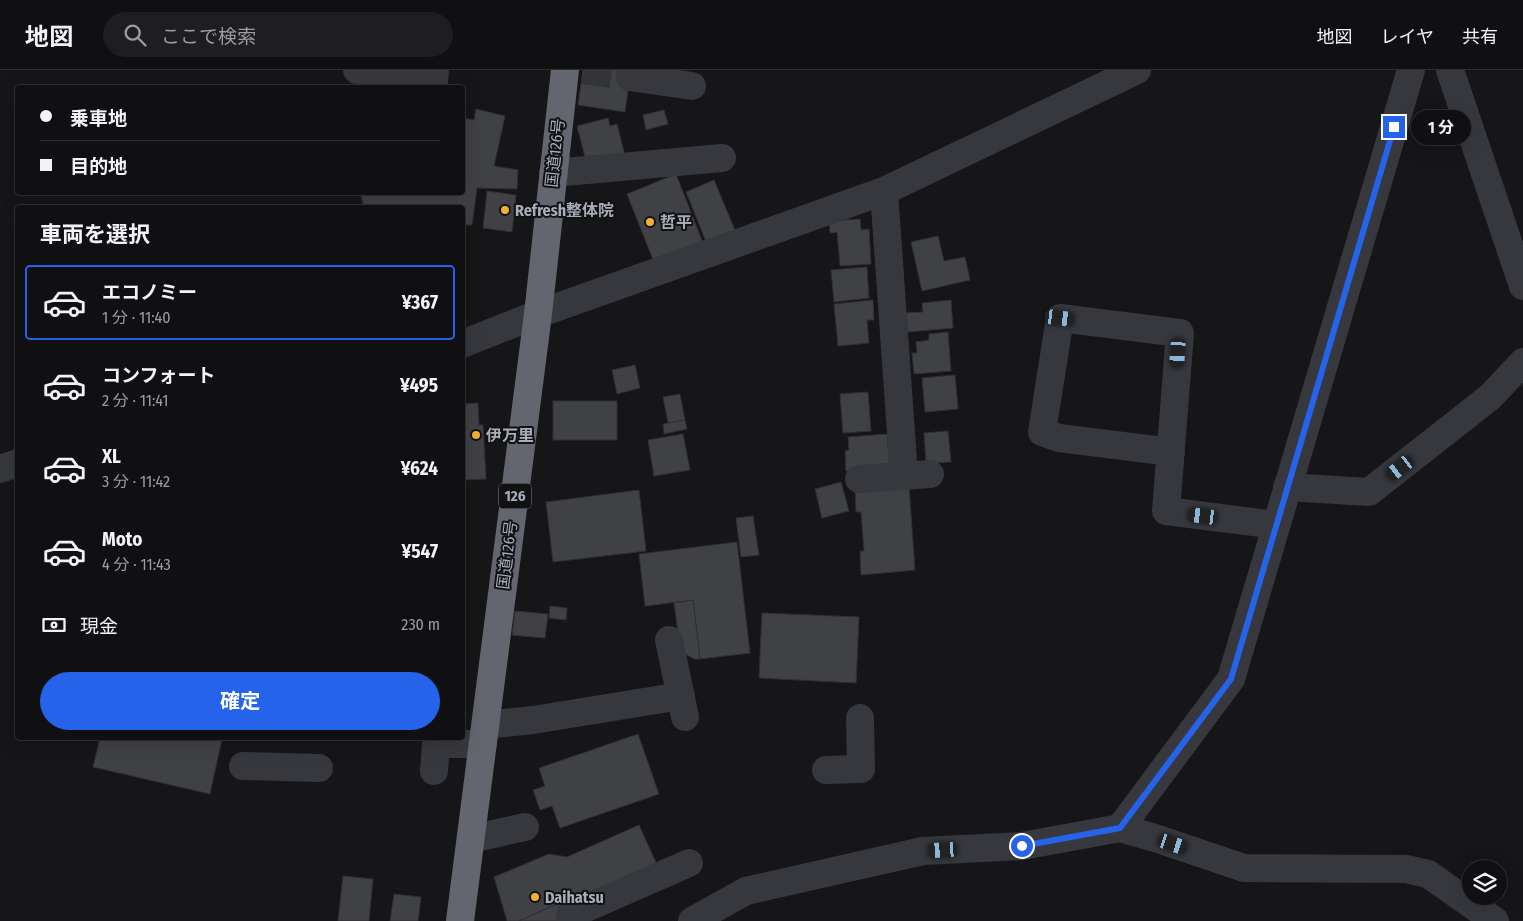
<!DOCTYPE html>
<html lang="ja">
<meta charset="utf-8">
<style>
body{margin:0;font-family:"Fira Sans Condensed","Noto Sans JP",sans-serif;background:#1e1e20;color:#f1f3f6;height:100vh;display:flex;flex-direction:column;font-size:19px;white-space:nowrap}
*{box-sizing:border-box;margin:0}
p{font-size:16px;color:#9c9d9f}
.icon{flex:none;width:28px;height:28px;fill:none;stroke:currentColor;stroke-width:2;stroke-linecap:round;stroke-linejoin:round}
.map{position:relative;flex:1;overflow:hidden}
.side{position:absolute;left:15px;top:135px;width:450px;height:535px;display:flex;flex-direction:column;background:#101012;border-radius:5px;box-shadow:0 5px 20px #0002,0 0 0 1px #303032}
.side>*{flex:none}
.top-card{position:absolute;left:15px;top:15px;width:450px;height:110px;border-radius:5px;box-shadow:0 5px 20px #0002,0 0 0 1px #303032;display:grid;align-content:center;height:110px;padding:0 25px;background:#101012}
.buttons{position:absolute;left:1462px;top:790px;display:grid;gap:10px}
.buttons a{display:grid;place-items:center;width:45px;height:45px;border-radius:50%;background:#101012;box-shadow:0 5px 20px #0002,0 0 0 1px #303032;font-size:25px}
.end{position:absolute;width:22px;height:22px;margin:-11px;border:6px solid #2563eb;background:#fff;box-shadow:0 0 0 2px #fff}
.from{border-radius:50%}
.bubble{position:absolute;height:35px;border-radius:18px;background:#101012;box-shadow:0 5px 20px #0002,0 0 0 1px #303032;font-size:16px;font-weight:700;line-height:35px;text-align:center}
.car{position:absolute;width:15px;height:30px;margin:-15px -8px;border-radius:6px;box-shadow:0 0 4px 1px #0007;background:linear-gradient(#222 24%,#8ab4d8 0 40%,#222 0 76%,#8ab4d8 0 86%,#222 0)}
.top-card b{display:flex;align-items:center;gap:18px;height:48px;font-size:19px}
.top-card b+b{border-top:1px solid #303032}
.top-card i{width:12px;height:12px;background:#f1f3f6}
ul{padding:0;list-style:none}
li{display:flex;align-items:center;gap:15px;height:75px;margin:0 10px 8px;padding:0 15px;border:2px solid transparent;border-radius:5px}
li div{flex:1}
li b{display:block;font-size:19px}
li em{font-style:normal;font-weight:700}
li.active{border-color:#2563eb}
li>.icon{width:45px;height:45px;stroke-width:1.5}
h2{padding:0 25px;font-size:22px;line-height:60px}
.pay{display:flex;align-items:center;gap:12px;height:55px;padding:0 25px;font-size:19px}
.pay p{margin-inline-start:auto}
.action{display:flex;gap:10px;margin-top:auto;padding:10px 25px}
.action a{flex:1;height:58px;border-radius:30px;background:#2563eb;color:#fff;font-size:20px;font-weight:700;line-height:58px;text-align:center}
header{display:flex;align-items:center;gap:30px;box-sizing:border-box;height:70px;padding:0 25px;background:#101012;border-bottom:1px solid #303032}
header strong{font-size:24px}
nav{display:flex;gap:28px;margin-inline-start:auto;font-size:18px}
.search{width:350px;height:45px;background:#1e1e20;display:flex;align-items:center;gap:12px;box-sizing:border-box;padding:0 18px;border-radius:28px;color:#9c9d9f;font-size:19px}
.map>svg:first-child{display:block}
.building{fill:#404145;stroke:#303034}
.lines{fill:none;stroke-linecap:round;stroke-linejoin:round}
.minor-tunnel{stroke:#333438;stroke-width:28;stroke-dasharray:28 14;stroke-linecap:butt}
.minor{stroke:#37383d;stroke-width:28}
.highway{stroke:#63666e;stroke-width:28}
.route{stroke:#2563eb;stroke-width:6}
.poi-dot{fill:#f2b134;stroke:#111113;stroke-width:2}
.labels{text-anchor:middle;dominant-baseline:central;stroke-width:4;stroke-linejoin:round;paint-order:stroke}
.shield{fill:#111113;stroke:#7b7e86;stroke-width:1}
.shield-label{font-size:15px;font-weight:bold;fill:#a8adb8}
.street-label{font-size:16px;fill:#a8adb8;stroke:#111113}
.poi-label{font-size:16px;font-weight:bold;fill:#a8adb8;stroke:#111113;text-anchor:start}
</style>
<header>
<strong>地図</strong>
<div class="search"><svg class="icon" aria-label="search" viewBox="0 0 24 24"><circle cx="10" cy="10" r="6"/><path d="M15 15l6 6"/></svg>ここで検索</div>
<nav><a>地図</a><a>レイヤ</a><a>共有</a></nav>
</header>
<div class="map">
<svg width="1523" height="851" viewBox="0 0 1523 851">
<rect width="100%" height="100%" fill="#161618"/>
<g class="building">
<path d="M583,0H631L625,42L578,35Z"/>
<path d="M476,39L505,46L494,96L518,100L517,119L477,118L472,155H462V138H364L360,122H462V48L474,50Z"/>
<path d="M664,40L668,54L646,60L643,45Z"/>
<path d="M608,48L610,56L617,54L626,90L586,91L577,56Z"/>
<path d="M676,104L703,173L654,192L627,124Z"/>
<path d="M714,110L735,160L706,172L686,122Z"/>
<path d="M487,121L516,125L512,162L483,158Z"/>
<path d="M860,149L861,160L869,159L871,194L840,196L837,162L830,163L829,151Z"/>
<path d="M938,166L944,191L965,187L970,210L922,221L911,172Z"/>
<path d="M867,197L869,228L834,232L831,200Z"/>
<path d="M873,230L874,250H867L869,273L838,276L834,234Z"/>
<path d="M951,230L953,258L908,262L906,243L923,242L922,233Z"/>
<path d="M948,262L951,301L914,304L912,283H917L916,272L929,270V264Z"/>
<path d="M635,295L640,318L617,324L612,300Z"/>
<path d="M955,305L958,339L925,342L922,308Z"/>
<path d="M868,322L871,361L843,363L840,324Z"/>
<path d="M680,324L685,350L668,353L663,327Z"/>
<rect x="553" y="331" width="64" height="39"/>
<path d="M478,333L479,355H483L486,409L462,410V334Z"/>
<path d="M685,350L687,359L664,364L663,354Z"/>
<path d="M948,361L951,392L926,393L924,363Z"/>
<path d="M683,364L690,400L654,406L648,370Z"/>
<path d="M887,364L890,398L846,401L845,381L849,380L848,367Z"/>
<path d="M841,412L849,441L822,448L815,419Z"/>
<path d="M909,416L915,500L861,505L860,481H864L861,442H856L855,420Z"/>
<path d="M639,420L646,481L553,492L546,432Z"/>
<path d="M753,446L759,485L741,487L736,448Z"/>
<path d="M737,472L750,583L700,589L693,530L645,536L639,484Z"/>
<path d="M693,530L700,589H694L687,585L680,577L674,533Z"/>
<path d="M550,536L567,538L566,550L549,548Z"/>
<path d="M515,541L548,544L545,568L512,565Z"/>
<path d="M762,543L859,547L856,613L759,608Z"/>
<path d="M638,664L659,724L560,758L552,736L540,740L533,720L545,716L539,698Z"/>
<path d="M100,668H216L222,669L210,724L93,697Z"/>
<path d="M639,755L658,797L564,839L561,832L519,851H507L494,807L549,784L567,787Z"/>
<path d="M343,806L373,809L369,851H338Z"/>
<path d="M394,824L421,827L418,851H390Z"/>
<path d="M561,832L572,851H519Z"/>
</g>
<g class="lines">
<path class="minor-tunnel" d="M584,0L630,7"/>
<g class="minor">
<path d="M357,0L434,12L435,0"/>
<path d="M1450,0L1523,216"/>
<path d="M630,7L692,16"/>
<path d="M553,103L722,88"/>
<path d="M884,121L904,406"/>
<path d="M462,274L538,244L884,121L1137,0"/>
<path d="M1171,382L1059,368L1042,362L1060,248L1180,263L1166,441L1276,455"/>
<path d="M0,399L18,393"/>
<path d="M859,409L930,404"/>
<path d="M1287,417L1369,422L1490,327L1523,292"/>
<path d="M669,570L685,647"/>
<path d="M485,655L533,650L681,626"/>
<path d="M243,696L319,698"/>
<path d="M826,700L861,699L860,648"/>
<path d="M434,701L436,674H483"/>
<path d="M1120,758L1231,609L1411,0"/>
<path d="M471,769L525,757"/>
<path d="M570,845L689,793"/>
<path d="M692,851L746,821L923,781L1022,776L1120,758L1155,768L1244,798L1406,799L1428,804L1495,851"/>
</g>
<path class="highway" d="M460,851L538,244L565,0"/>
</g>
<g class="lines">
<path class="route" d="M1022,776L1120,758L1231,609L1394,57"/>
</g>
<g class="poi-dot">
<circle cx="505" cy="140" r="5"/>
<circle cx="650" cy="152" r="5"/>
<circle cx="476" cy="365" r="5"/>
<circle cx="535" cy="827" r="5"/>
</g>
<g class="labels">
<rect class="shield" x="499" y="413.5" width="32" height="25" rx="4"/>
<g class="shield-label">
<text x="515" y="426">126</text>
</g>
<g class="street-label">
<text transform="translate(555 83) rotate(-84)">国道126号</text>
<text transform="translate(507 485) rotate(-83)">国道126号</text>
</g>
<g class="poi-label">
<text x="515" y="140">Refresh整体院</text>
<text x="660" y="152">哲平</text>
<text x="486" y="365">伊万里</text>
<text x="545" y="827">Daihatsu</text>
</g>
</g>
</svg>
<div class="buttons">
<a><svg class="icon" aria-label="layers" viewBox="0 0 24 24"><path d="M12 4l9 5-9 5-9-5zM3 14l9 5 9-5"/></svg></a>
</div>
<i class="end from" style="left:1022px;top:776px"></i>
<i class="end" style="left:1394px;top:57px"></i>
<div class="bubble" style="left:1411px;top:40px;width:60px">1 分</div>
<i class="car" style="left:1060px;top:248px;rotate:97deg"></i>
<i class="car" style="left:1178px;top:283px;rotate:184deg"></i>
<i class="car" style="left:1400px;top:398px;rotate:232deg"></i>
<i class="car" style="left:1203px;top:446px;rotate:277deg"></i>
<i class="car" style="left:1173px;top:774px;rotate:108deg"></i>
<i class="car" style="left:943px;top:780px;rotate:267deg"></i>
<div class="top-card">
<b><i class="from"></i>乗車地</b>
<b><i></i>目的地</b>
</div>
<section class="side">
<h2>車両を選択</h2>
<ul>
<li class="active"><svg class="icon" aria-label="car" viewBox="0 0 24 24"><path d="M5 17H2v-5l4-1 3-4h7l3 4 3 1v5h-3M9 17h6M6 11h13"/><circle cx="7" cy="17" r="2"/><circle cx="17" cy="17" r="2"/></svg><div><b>エコノミー</b><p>1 分 · 11:40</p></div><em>¥367</em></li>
<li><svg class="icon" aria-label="car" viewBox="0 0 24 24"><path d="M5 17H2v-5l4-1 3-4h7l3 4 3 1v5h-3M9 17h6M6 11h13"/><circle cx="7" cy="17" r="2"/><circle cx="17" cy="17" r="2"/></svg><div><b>コンフォート</b><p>2 分 · 11:41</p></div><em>¥495</em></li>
<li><svg class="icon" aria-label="car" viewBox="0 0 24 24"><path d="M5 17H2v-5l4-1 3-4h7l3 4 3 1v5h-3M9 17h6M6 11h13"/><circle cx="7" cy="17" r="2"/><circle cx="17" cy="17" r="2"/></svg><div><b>XL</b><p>3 分 · 11:42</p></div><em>¥624</em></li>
<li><svg class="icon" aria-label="car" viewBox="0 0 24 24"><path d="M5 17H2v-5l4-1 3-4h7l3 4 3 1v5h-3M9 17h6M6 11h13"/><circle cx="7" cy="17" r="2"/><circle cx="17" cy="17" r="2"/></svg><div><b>Moto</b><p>4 分 · 11:43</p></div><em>¥547</em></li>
</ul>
<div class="pay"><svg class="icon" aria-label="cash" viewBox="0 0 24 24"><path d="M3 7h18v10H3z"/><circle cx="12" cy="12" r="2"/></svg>現金<p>230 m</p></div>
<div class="action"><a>確定</a></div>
</section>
</div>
